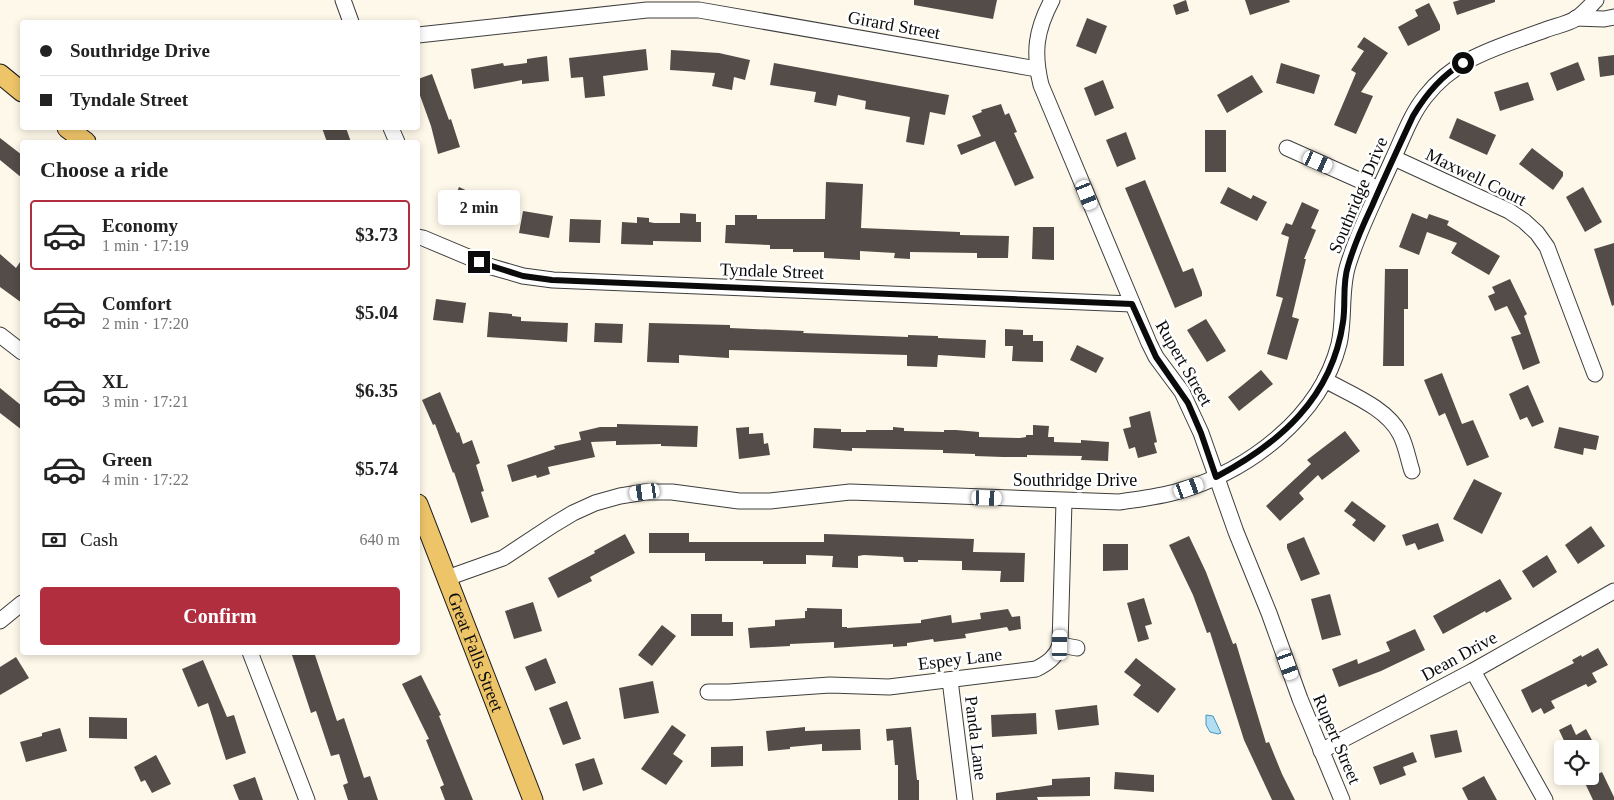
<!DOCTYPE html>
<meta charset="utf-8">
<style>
body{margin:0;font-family:Georgia,serif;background:#f2f2f2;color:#222;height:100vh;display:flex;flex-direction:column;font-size:19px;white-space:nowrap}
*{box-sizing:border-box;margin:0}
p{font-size:16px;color:#767676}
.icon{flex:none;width:28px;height:28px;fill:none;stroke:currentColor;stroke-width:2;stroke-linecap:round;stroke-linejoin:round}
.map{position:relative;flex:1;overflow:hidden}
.drawer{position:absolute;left:20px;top:140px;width:400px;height:515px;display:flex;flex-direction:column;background:#fff;border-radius:5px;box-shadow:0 2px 8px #0003}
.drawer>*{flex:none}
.hud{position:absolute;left:20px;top:20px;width:400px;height:110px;border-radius:5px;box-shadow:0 2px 8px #0003;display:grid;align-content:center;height:110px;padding:0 20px;background:#fff}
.buttons{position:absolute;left:1554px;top:740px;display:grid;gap:10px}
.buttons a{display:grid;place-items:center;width:45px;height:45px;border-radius:5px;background:#fff;box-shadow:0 2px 8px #0003;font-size:25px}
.end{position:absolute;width:22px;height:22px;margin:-11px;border:6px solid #0b0b0b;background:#fff;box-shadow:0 0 0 2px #fff}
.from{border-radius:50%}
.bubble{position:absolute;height:35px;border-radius:5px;background:#fff;box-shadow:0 2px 8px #0003;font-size:16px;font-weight:700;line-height:35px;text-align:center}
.car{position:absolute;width:15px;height:30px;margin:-15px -8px;border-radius:6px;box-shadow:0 0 4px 1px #0007;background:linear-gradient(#fff 24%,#345 0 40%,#fff 0 76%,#345 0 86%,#fff 0)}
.hud b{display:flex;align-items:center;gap:18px;height:48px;font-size:19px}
.hud b+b{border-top:1px solid #e0e0e0}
.hud i{width:12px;height:12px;background:#222}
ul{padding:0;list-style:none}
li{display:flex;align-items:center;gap:15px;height:70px;margin:0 10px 8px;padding:0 10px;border:2px solid transparent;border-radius:5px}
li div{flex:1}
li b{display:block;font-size:19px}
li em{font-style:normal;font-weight:700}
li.on{border-color:#b02e3e}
li>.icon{width:45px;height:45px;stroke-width:1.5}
h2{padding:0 20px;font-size:22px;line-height:60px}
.pay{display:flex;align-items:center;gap:12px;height:55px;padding:0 20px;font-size:19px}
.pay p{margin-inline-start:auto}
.cta{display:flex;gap:10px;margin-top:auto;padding:10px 20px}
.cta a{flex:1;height:58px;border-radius:5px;background:#b02e3e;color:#fff;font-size:20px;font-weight:700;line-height:58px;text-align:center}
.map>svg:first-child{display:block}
.water{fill:#b3def1;stroke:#3f98c3}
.building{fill:#534c48}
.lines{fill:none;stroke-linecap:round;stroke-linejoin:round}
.minor-casing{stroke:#3e3e3e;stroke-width:17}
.major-casing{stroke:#1c1c1c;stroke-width:21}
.minor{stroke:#fff;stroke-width:15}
.major{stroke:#eec469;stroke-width:19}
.route{stroke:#0b0b0b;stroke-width:6}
.labels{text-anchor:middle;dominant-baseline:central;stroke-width:5;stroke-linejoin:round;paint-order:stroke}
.street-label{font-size:18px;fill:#0b0b0b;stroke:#fff}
</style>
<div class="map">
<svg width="1614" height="800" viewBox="0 0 1614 800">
<rect width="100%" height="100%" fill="#fef8ea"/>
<path class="water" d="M1206,715L1213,716L1221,733L1218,734L1210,732L1206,725Z"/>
<g class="building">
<path d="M914,0H997L993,19L914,5Z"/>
<path d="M1186,0L1189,11L1176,15L1173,5Z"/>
<path d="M1245,0H1289L1290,2L1250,15Z"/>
<path d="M1460,0H1495V2L1457,15L1453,2Z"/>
<path d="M1429,3L1440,25V30L1408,46L1398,27L1418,16L1415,10Z"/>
<path d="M1087,18L1107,26L1096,54L1076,46Z"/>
<path d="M1364,37L1388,53L1361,92L1373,96L1356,134L1334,125L1356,73L1351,70L1364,51L1357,47Z"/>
<path d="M646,49L648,70L603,76L605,96L585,98L583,77L571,78L569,58Z"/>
<path d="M671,50L719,53L750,60L745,80L734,77L732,90L712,86L715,73L670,70Z"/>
<path d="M1614,55V75L1600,77L1598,57Z"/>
<path d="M547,56L549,81L522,84V80L474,89L471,69L503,63L504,66L527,63V59Z"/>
<path d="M1578,62L1585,80L1557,91L1550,73Z"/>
<path d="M774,63L949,95L945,115L930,112L924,145L906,142L910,117L865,109L866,101L838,95L836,106L814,102L816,92L770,85Z"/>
<path d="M1281,63L1320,75L1314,94L1276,83Z"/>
<path d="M432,74L449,120L451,119L460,147L438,154L431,126L418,90V79Z"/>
<path d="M1252,75L1263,92L1227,113L1217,95Z"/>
<path d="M1103,80L1114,108L1095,116L1084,88Z"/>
<path d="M1528,82L1534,100L1500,111L1494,92Z"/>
<path d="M1001,104L1005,115L1009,113L1017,132L1014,133L1034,178L1015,186L995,141L961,155L957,145L981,136L972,116L982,112L981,110Z"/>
<path d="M1457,118L1496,135L1487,155L1449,138Z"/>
<path d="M322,128H346L351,142H327Z"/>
<rect x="1205" y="130" width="21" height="42"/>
<path d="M1126,132L1136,159L1117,167L1106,140Z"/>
<path d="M0,138L22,155V178L0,160Z"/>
<path d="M1532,148L1563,172V176L1553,190L1519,164Z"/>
<path d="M1145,180L1183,272L1193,268L1202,292V296L1175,308L1125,188Z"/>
<path d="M826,182L863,184L861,228L960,232V235L1009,236L1008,258H977V253L910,252V259L894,258L895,253L860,251V260L824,258V252H793V249H770V245L725,243L726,225H735V215H757V219H825Z"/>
<path d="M459,187L487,200L478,219L451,206Z"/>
<path d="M1228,187L1251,199L1253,195L1267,202L1257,221L1220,203Z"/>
<path d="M1583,187L1602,222L1585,232L1566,197Z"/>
<path d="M1302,202L1319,210L1311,228L1316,230L1304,259H1306L1292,317L1299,319L1287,360L1267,354L1283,298L1276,296L1289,237L1281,234L1286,223L1292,225Z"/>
<path d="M523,211L553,216L549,238L519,233Z"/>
<path d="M680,213L696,214V222H701V242L653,241V245L621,244L622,222L637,223V217L649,218V222L654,223H680Z"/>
<path d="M1412,213L1427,219L1429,214L1449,221L1447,225L1500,256L1489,275L1451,253L1457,243L1427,232L1419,255L1399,247Z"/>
<path d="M570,219L601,220L600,243L569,242Z"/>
<path d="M1033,227H1054V260L1032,259Z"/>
<path d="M1614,243V305L1612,306L1594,249Z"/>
<path d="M0,254L16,268L22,259V303L0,287Z"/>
<path d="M1385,269H1408V309H1404V366H1383Z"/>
<path d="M1510,279L1527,314L1524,316L1540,363L1523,370L1511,337L1521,334L1507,306L1495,311L1488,296L1495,293L1492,287Z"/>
<path d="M436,299L466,303L463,323L433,320Z"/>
<path d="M489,312L512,314V316L521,317V321L568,323L567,342L487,337Z"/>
<path d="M1206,319L1226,351L1207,362L1187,330Z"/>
<path d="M595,323L623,324L622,343L594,342Z"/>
<path d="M649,323L730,325V328L804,331L803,333L908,337V335L938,336V338L986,340L985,358L938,355L937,367L907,366V355L729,350V358L679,355V363L647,362Z"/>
<path d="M1005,329L1023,330V335H1033V341H1043V362L1012,361L1013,346H1005Z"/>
<path d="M1077,345L1104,358L1096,373L1070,360Z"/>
<path d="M1261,370L1273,384L1239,411L1228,397Z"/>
<path d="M1442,373L1462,424L1473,420L1489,457L1467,466L1445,413L1439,416L1424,380Z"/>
<path d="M1528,385L1544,422L1532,427L1527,417L1520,420L1509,394Z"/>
<path d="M0,388L22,406V430L0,413Z"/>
<path d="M440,392L457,433L459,432L463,444L472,440L480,463L476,465L484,491L481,492L489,517L471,523L454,472L453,473L435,424L433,425L422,400Z"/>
<path d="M1150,411L1157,442L1154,443L1157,453L1138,458L1135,447L1129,449L1123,429L1131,427L1129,417Z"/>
<path d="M617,424L698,426L697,447L661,446V444L616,445V441L591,442L595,457L548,467L550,474L537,478L536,475L512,482L507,465L555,449L554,446L581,440L579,432L600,427H617Z"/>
<path d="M1033,425L1049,426L1048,437H1054V442L1081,443V440L1109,442L1108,461L1081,460L1082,456L1027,455V457H1003L975,456V454L943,453V450L852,448V451L813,448L814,428L841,429V432H866V430H893V427L904,428V431L944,432V430H956L979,432V437L1020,438L1026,437V435H1033Z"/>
<path d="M749,427V434L763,433L764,444L768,443L770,455L739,459L736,428Z"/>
<path d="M1559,427L1599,436L1596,450L1584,448L1583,455L1554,448Z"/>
<path d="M1345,431L1360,451L1322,480L1318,475L1299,493L1304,499L1280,521L1266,506L1311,464L1307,460Z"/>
<path d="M1474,479L1502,493L1482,534L1453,519Z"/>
<path d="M1352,501L1386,526L1374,542L1352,525L1356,520L1344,511Z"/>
<path d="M1438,523L1444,541L1418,550L1415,543L1406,546L1402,535Z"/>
<path d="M1591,526L1605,546L1578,564L1565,545Z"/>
<path d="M649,533H689V542H824V534L974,539L973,552L1025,553L1024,582H1000L1001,571L962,570V561L918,560V562H904L903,557L864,555L858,556V568L832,567L833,556L806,555V564H763V561H705V553H649Z"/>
<path d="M625,534L635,553L590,577L592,581L558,598L548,578L595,553L594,551Z"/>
<path d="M1189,536L1206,572L1233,644L1236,643L1266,743L1269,742L1282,774L1295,800H1272L1244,740L1210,632L1207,633L1193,595L1169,545Z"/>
<path d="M1304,537L1320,574L1301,581L1287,548V544Z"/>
<path d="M1103,544H1128V570L1103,571Z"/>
<path d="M1547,555L1557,572L1533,588L1522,571Z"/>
<path d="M1500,579L1512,599L1486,613L1485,611L1443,634L1433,616Z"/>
<path d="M1330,594L1341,635L1322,640L1311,599Z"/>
<path d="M1144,598L1152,624L1145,626L1149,639L1138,642L1127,603Z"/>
<path d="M533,602L542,631L514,639L505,611Z"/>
<path d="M807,608L842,609V627H847V628L921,623V620L951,615L952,623L981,619L980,613L1008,609L1012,617L1020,616L1021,629L1009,631L1007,627L965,634L966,638L934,642L933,639L907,643V646L893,647V644L834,648V642L790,644V646L750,648L748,628L775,626V620L805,618V611H807Z"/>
<path d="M691,614H722V622H733V636H691Z"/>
<path d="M662,625L676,636L652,666L638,655Z"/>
<path d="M1415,629L1425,650L1381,671L1339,687L1332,669L1357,659L1358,664L1390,651L1386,642Z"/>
<path d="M1598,648L1608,665L1592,673L1597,682L1588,687L1586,684L1551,701L1555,708L1544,714L1541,708L1532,713L1521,690L1574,663L1572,660L1581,655L1582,657Z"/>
<path d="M291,652H314L337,721L344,718L364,778L370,776L378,800H348L343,785L348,783L339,754L331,756L316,711L311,713Z"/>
<path d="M16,657L29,678L0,695V667Z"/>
<path d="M546,658L556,683L535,691L525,667Z"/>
<path d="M1136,658L1176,689L1158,713L1133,695L1141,685L1124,672Z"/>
<path d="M203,660L227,717L234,715L246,753L226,760L208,703L198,707L182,669Z"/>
<path d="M421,675L441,715L439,716L473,800H445L440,787L444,785L426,740L429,739L402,684Z"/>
<path d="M653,681L659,713L624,719L619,688Z"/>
<path d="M567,701L581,739L563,745L549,708Z"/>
<path d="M1097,705L1099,725L1058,730L1055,710Z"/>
<path d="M1036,713L1037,734L992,737L991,715Z"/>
<path d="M89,717L127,718V739L89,738Z"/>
<path d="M1571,724L1576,735L1586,729L1594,744L1585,749H1568L1559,730Z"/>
<path d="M672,725L686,735L673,754L683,761L666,785L641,769Z"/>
<path d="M805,727V731L860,729L861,750L822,751V744L790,747V749L768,751L766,731Z"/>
<path d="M911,727L917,780H919V800H898V765H895L893,740L887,741L886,729Z"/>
<path d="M60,728L67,751L26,762L20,742L42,736V733Z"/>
<path d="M1457,730L1462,752L1435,758L1430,735Z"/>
<path d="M743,746V766L711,767V747Z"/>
<path d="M1413,752L1417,762L1403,767L1406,775L1380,785L1373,767Z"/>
<path d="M156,755L171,784L152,793L145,780L141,782L134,767Z"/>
<path d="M594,758L603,784L583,791L575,764Z"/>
<path d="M1115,772L1154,775V792L1114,789Z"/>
<path d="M1602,772L1614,797V800H1593L1584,781Z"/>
<path d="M1484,776L1497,800H1468L1462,788Z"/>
<path d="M255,777L263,800H239L233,785Z"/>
<path d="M1090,777V796L1037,797L1038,800H996V793L1052,785V779Z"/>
</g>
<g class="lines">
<g class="minor-casing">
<g id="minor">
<path d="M343,0L351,22"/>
<path d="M1052,0C1036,30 1033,52 1041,85L1149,343L1156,357L1182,392L1201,433L1236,532L1269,613L1300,699L1342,800"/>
<path d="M1576,18L1604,19L1614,17"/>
<path d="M418,35L647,10H699L1037,69"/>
<path d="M391,128L397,142"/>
<path d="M1287,148L1379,189"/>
<path d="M1394,158L1509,211L1524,221L1537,233L1547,247L1595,374"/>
<path d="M418,237L423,238L492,267L523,276L553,280L1132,304"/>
<path d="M0,335L22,352"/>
<path d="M1325,380C1350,394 1387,408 1400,434C1406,445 1408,459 1412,471"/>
<path d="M447,578L503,558L553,525L573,513L595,503L620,496L645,492H672L739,501H770L850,492L1119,502C1139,499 1159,497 1179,491C1248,471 1320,418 1339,344C1345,318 1340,290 1348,265C1359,229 1377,195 1392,161C1402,140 1410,116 1425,97C1456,57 1499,47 1545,30C1555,26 1568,24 1577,18C1584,13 1590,6 1596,0"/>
<path d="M0,621L22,603"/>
<path d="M1060,645L1077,648"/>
<path d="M250,652L307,800"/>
<path d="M1473,671L1545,800"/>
<path d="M950,680L965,800"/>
<path d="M708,692H729L830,685L889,687L1036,669C1048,663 1056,657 1060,645L1064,501"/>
<path d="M1321,751L1473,671L1614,591"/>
</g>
</g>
<g class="major-casing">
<g id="major">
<path d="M0,74L22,92"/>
<path d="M67,128L86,142"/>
<path id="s1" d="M418,504L533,800"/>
</g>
</g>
<use href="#minor" class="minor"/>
<use href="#major" class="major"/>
</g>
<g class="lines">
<path class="route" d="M479,262L523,276L552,280L1132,304L1156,357L1188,403L1201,433L1216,477C1280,443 1332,398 1343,322C1346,304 1342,284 1348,266C1354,245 1363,225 1372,206C1385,176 1399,146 1413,116C1426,94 1441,76 1463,63"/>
</g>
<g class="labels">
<g class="street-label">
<text transform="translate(894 25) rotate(10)">Girard Street</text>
<text transform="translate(1476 177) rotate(26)">Maxwell Court</text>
<text transform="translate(1358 195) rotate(-67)">Southridge Drive</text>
<text transform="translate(772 271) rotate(2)">Tyndale Street</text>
<text transform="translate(1184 363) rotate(60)">Rupert Street</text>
<text x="1075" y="480">Southridge Drive</text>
<text stroke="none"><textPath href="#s1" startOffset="159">Great Falls Street</textPath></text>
<text transform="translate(1459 656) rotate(-29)">Dean Drive</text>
<text transform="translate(960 659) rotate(-7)">Espey Lane</text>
<text transform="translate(976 738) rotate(83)">Panda Lane</text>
<text transform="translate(1337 739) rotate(67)">Rupert Street</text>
</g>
</g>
</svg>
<div class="buttons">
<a><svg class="icon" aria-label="locate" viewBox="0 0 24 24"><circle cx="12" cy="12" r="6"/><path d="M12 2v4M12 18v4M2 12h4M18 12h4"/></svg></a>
</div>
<i class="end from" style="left:1463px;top:63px"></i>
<i class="end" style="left:479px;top:262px"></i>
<div class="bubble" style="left:438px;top:190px;width:82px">2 min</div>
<i class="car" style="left:1318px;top:162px;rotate:114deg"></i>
<i class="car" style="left:1087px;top:195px;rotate:158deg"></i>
<i class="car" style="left:1189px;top:488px;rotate:70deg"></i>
<i class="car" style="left:645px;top:492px;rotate:262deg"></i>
<i class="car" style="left:987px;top:498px;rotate:92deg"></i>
<i class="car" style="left:1060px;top:645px;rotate:1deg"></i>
<i class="car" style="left:1288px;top:665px;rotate:160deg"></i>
<div class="hud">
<b><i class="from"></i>Southridge Drive</b>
<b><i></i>Tyndale Street</b>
</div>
<section class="drawer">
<h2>Choose a ride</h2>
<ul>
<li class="on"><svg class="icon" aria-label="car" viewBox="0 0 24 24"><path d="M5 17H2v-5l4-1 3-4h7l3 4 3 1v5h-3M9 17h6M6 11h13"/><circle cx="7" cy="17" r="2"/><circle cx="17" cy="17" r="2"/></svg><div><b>Economy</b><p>1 min · 17:19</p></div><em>$3.73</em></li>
<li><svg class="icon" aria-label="car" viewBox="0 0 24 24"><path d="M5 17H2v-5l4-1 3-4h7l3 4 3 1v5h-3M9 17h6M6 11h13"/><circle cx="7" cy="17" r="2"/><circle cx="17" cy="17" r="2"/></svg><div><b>Comfort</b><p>2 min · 17:20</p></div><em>$5.04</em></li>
<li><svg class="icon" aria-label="car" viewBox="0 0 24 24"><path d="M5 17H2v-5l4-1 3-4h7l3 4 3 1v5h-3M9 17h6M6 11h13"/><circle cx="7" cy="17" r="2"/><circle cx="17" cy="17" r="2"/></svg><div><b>XL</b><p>3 min · 17:21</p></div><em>$6.35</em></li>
<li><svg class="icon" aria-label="car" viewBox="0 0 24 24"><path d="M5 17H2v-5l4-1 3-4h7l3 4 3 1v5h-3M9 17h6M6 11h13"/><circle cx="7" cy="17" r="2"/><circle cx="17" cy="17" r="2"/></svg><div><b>Green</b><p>4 min · 17:22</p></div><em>$5.74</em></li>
</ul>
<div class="pay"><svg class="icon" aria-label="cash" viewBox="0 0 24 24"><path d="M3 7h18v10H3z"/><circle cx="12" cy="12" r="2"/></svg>Cash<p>640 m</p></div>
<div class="cta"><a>Confirm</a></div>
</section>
</div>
